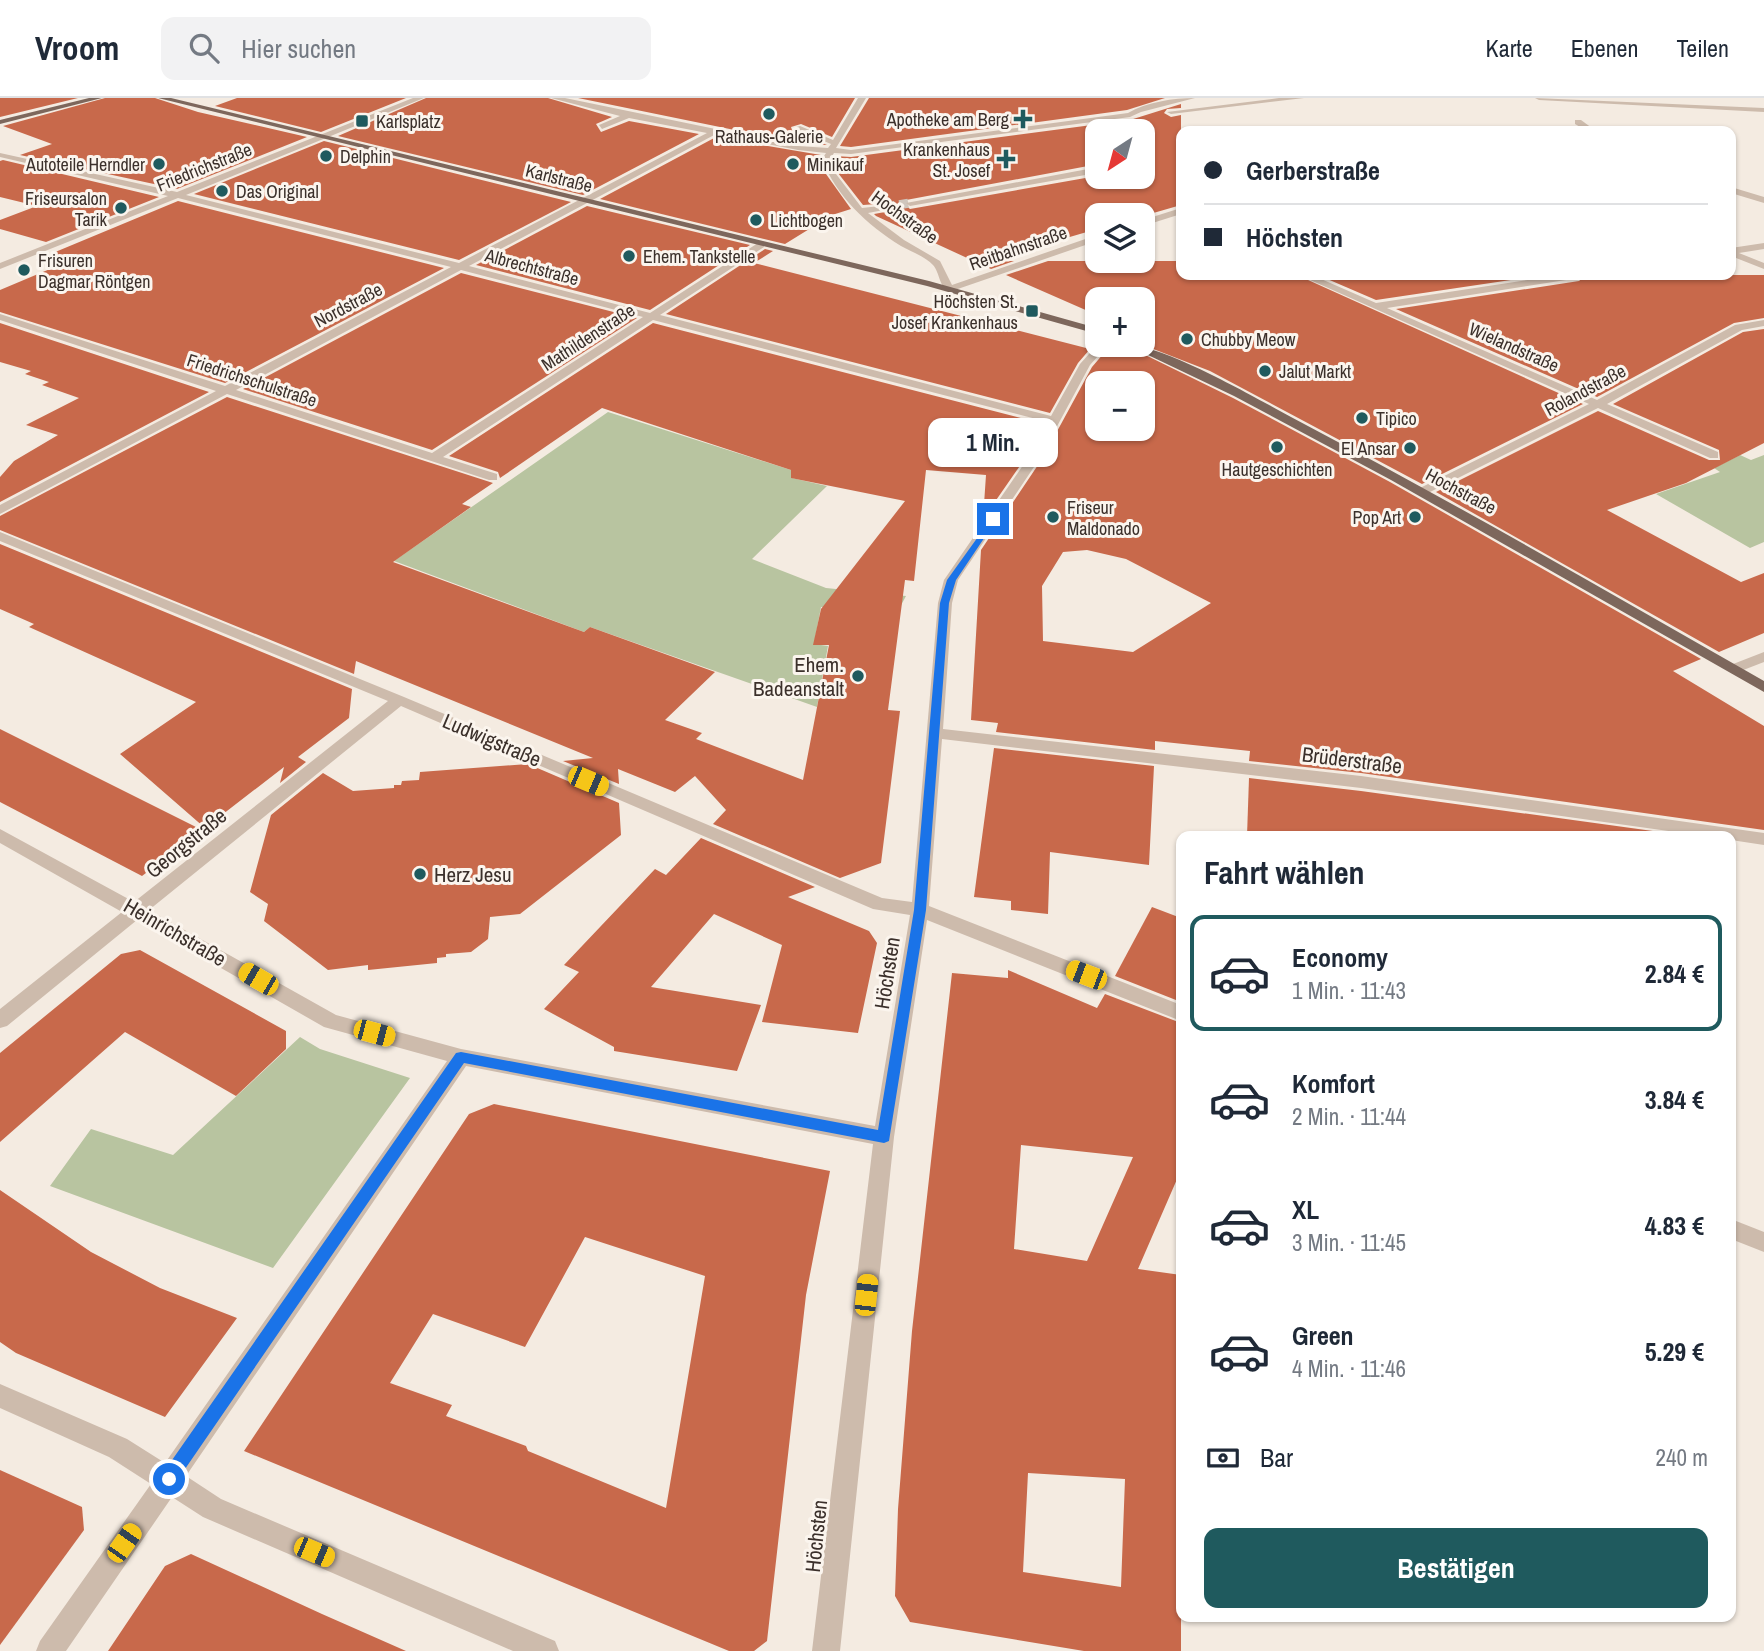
<!DOCTYPE html>
<html lang="de">
<meta charset="utf-8">
<style>
body{margin:0;font-family:"Archivo Narrow",sans-serif;background:#f2f2f3;color:#1f2937;height:100vh;display:flex;flex-direction:column;font-size:26px;white-space:nowrap}
*{box-sizing:border-box;margin:0}
p{font-size:23px;color:#747a83}
.icon{flex:none;width:38px;height:38px;fill:none;stroke:currentColor;stroke-width:2;stroke-linecap:round;stroke-linejoin:round}
.map{position:relative;flex:1;overflow:hidden}
.side{position:absolute;left:1176px;top:733px;width:560px;height:791px;display:flex;flex-direction:column;background:#fff;border-radius:14px;box-shadow:0 2px 5px #0004}
.side>*{flex:none}
.top-card{position:absolute;left:1176px;top:28px;width:560px;height:154px;border-radius:14px;box-shadow:0 2px 5px #0004;display:grid;align-content:center;height:154px;padding:0 28px;background:#fff}
.needle{width:46px;rotate:216deg}
.fabs{position:absolute;left:1085px;top:21px;display:grid;gap:14px}
.fabs a{display:grid;place-items:center;width:70px;height:70px;border-radius:14px;background:#fff;box-shadow:0 2px 5px #0004;font-size:35px}
.end{position:absolute;width:32px;height:32px;margin:-16px;border:9px solid #1a73e8;background:#fff;box-shadow:0 0 0 4px #fff}
.from{border-radius:50%}
.bubble{position:absolute;height:49px;border-radius:14px;background:#fff;box-shadow:0 2px 5px #0004;font-size:23px;font-weight:800;line-height:49px;text-align:center}
.car{position:absolute;width:21px;height:42px;margin:-21px -10px;border-radius:9px;box-shadow:0 0 5px 2px #0007;background:linear-gradient(#f5c518 24%,#345 0 40%,#f5c518 0 76%,#345 0 86%,#f5c518 0)}
.top-card b{display:flex;align-items:center;gap:24px;height:66px;font-size:26px}
.top-card b+b{border-top:2px solid #e0e1e3}
.top-card i{width:18px;height:18px;background:#1f2937}
ul{padding:0;list-style:none}
li{display:flex;align-items:center;gap:21px;height:116px;margin:0 14px 10px;padding:0 14px;border:4px solid transparent;border-radius:14px}
li div{flex:1}
li b{display:block;font-size:26px}
li em{font-style:normal;font-weight:800}
li.active{border-color:#1f5a5e}
li>.icon{width:63px;height:63px;stroke-width:1.5}
h2{padding:0 28px;font-size:32px;line-height:84px}
.pay{display:flex;align-items:center;gap:18px;height:77px;padding:0 28px;font-size:26px}
.pay p{margin-inline-start:auto}
.button{display:flex;gap:14px;margin-top:auto;padding:14px 28px}
.button a{flex:1;height:80px;border-radius:14px;background:#1f5a5e;color:#fff;font-size:28px;font-weight:800;line-height:80px;text-align:center}
header{display:flex;align-items:center;gap:42px;box-sizing:border-box;height:98px;padding:0 35px;background:#fff;border-bottom:2px solid #e0e1e3}
header strong{font-size:33px}
nav{display:flex;gap:38px;margin-inline-start:auto;font-size:24px}
.search{width:490px;height:63px;background:#f2f2f3;display:flex;align-items:center;gap:18px;box-sizing:border-box;padding:0 24px;border-radius:14px;color:#747a83;font-size:26px}
.map>svg:first-child{display:block}
.green{fill:#b8c4a0}
.building{fill:#c8694b;fill-rule:evenodd}
.lines{fill:none;stroke-linecap:round;stroke-linejoin:round}
.minor-tunnel{stroke:#cfc6bd;stroke-width:9;stroke-dasharray:9 4.5;stroke-linecap:butt}
.minor{fill:#cdbbac;fill-rule:evenodd}
.major{fill:#7d675c;fill-rule:evenodd}
.route{fill:#1a73e8}
.poi-dot{fill:#1f5a5e;stroke:#fbf5ee;stroke-width:2.5}
.labels{text-anchor:middle;dominant-baseline:central;stroke-width:6;stroke-linejoin:round;paint-order:stroke}
.far-poi-label{font-size:18px;fill:#3b302b;stroke:#fbf5ee;text-anchor:start}
.far-street-label{font-size:18px;fill:#3b302b;stroke:#fbf5ee}
.poi-label{font-size:21px;fill:#3b302b;stroke:#fbf5ee;text-anchor:end}
.street-label{font-size:21px;fill:#3b302b;stroke:#fbf5ee}
</style>
<header>
<strong>Vroom</strong>
<div class="search"><svg class="icon" aria-label="search" viewBox="0 0 24 24"><circle cx="10" cy="10" r="6"/><path d="M15 15l6 6"/></svg>Hier suchen</div>
<nav><a>Karte</a><a>Ebenen</a><a>Teilen</a></nav>
</header>
<div class="map">
<svg width="1764" height="1553" viewBox="0 0 1764 1553">
<rect width="100%" height="100%" fill="#f4ebe1"/>
<g class="green">
<path d="M608,314L791,372L792,380L827,388L752,461L826,490L906,498L899,511L821,509L814,546L828,548L817,609L590,529L584,534L394,463Z"/>
<path d="M1740,357L1751,362L1764,357V444L1750,450L1656,396L1720,374L1714,370Z"/>
<path d="M300,939L320,951L410,980L273,1170L50,1088L91,1031L173,1057Z"/>
</g>
<g class="building">
<path d="M0,0H78L0,19Z"/>
<path d="M105,0H155L198,14L307,39L177,91L20,57L52,46L3,28Z"/>
<path d="M237,0H406L321,34L215,8Z"/>
<path d="M426,0H548L612,19L596,26L601,34L629,23L699,36L583,97L338,38Z"/>
<path d="M578,0H855L832,39L801,26L791,29L792,32L827,47L798,45Z"/>
<path d="M869,0H1165L1127,12L851,49L840,48Z"/>
<path d="M1181,6V10L1167,11L1164,15L1171,19L1181,17V107L1143,118L1097,117V131L988,163H1014L991,171L876,118L874,116L891,113V105L863,107L838,75L833,61L835,58L851,59L1130,22ZM1097,33H1143V79H1097ZM1088,68L1093,75L1091,79L910,111L903,105L906,102Z"/>
<path d="M716,39L821,57L820,62L826,76L851,111L832,117L785,146L600,101Z"/>
<path d="M324,43L571,104L459,162L194,96Z"/>
<path d="M3,62L159,99L46,144L0,131V122L37,108L0,99V63Z"/>
<path d="M178,103L444,170L225,285L0,214V192L57,168L36,162Z"/>
<path d="M587,108L750,147L650,212L476,167Z"/>
<path d="M765,151L773,153L754,165L1090,251L1078,265L1050,315L666,216Z"/>
<path d="M1048,163H1181V177H1297L1583,306L1422,386L1210,273L1143,247V201H1097V217L1006,177Z"/>
<path d="M461,175L637,220L432,352L243,291Z"/>
<path d="M1318,177H1545L1376,202Z"/>
<path d="M1586,177H1764V220L1734,225L1597,299L1396,211L1579,183Z"/>
<path d="M0,225L209,294L0,404V379L14,363L58,337L26,327L79,300L42,287L49,284L25,276L31,273L0,264Z"/>
<path d="M653,225L1044,326L1026,359L983,421L986,377L926,372L914,483L905,482L888,612L900,613L881,765L840,780L713,726L726,712L695,678L675,694L618,671L619,686L563,663L593,660L356,563L354,576L0,432V418L227,299L493,385L462,406L471,409L393,464L584,534L590,529L715,574L665,622L702,635L696,641L803,682L829,547H813L821,511L905,403L791,380V372L602,310L500,380L498,374L449,358Z"/>
<path d="M1764,231V345L1686,385L1607,412L1741,484L1764,475V535L1719,554L1436,394L1598,313L1709,362H1720L1719,352L1613,306L1743,234Z"/>
<path d="M1111,247H1125L1233,300L1390,384L1701,561L1673,573L1764,628V732L1361,675L1249,663L1250,653L1155,643V652L996,634L998,625L971,622L981,452L1042,361L1092,269L1104,255L1108,256ZM1097,285H1143V331H1097ZM1087,452L1126,461L1211,505L1133,554L1043,543L1042,488L1063,454Z"/>
<path d="M0,446L352,591L349,620L298,659L306,664L280,685L284,669L205,730L120,656L196,604L29,529L34,526L0,511Z"/>
<path d="M0,631L202,732L142,778L0,704Z"/>
<path d="M994,650L1154,668L1149,767L1050,754L1048,816L1011,812V803L974,799Z"/>
<path d="M528,666L619,705L621,737L520,816L490,819L488,841L471,854L446,856V859L437,860V865L368,872V867L328,872L264,823L268,806L250,794L271,717L323,675L353,693L394,690V687H401L402,683L419,682L420,674Z"/>
<path d="M1249,680L1361,693L1689,738H1247Z"/>
<path d="M701,740L815,789L788,799L869,833L877,845L858,935L762,924L782,847L714,816L651,889L761,907L737,973L614,953V949L544,911L579,874L564,867L655,771L666,777Z"/>
<path d="M1152,809L1181,820V904L1115,878Z"/>
<path d="M140,852L286,933V951L236,998L125,934L0,1044V955L121,856Z"/>
<path d="M1008,872L1097,910L1105,896L1181,925V1072L1138,1171L1181,1177V1553H1084L910,1524L895,1498L898,1411L912,1233L952,875L1008,880ZM1021,1047L1133,1059L1087,1163L1014,1151ZM1028,1375L1125,1381L1121,1489L1023,1474Z"/>
<path d="M494,1006L830,1073L806,1197L767,1543L754,1553H729L244,1353L469,1016ZM585,1139L705,1178L666,1410L528,1353L526,1348L446,1318L452,1307L390,1285L433,1216L525,1249Z"/>
<path d="M0,1092L91,1154L160,1190L237,1220L165,1319L16,1255L0,1244Z"/>
<path d="M0,1372L82,1409L84,1432L0,1547Z"/>
<path d="M191,1456L322,1516L406,1553H108L165,1468Z"/>
</g>
<g class="lines">
<path class="minor-tunnel" d="M886,109L910,105"/>
<g class="minor">
<path d="M413,0H424L186,97L459,165L707,35L629,20L602,31L599,27L620,18L551,0H565L798,48L828,50L831,46L793,30L800,28L833,42L858,0H866L836,50L851,52L1128,15C1146,4 1174,0 1195,0L1141,14L1130,19L851,56L834,55L830,61L836,76L862,110L889,107V111L868,115L904,142L940,163L952,187L1097,137V143L949,194C939,189 940,175 933,167C926,159 910,153 901,148C867,127 836,98 822,61L826,55L798,52L716,36L469,168L650,215L758,145H764V149L660,217L1051,318L1080,266L1097,247H1108L1090,267L1040,360L958,482L952,505L943,631L1361,678L1764,735V747L1731,742V738H1704L1361,690L942,641L929,808L1181,907V923L927,822L894,1039L840,1553H812L873,1046L466,968L186,1378L221,1401L555,1543L559,1553H513L203,1419L172,1399L66,1553H36L40,1543L151,1386L109,1359L0,1310V1286L127,1341L165,1365L447,963L324,929L137,822L7,928L0,930V911L122,814L0,745V731L134,804L388,603L0,443V434L404,599L882,800L912,804L938,505L944,482L1028,360L1048,324L653,222L443,359L497,376V382H489L227,296L0,416V407L216,293L0,222V216L225,288L451,169L178,100L0,171V165L168,98L0,59V55L177,94ZM461,172L643,219L432,355L236,292ZM401,608L873,811L910,817L875,1028L461,951L336,917L149,812Z"/>
<path d="M1279,0H1304L1171,16L1167,14Z"/>
<path d="M1535,0L1764,10V14L1539,2Z"/>
<path d="M1575,22H1581L1596,33H1587L1575,26Z"/>
<path d="M1088,71L1091,76L910,108L906,105Z"/>
<path d="M1731,89L1764,99V105L1731,95Z"/>
<path d="M1181,110V116L1143,128V122Z"/>
<path d="M1764,145V151L1739,155L1764,165V171L1731,158V150Z"/>
<path d="M1299,177H1312L1376,205L1561,177H1584L1579,180L1387,210L1597,302L1735,227L1764,222V228L1742,232L1607,306L1718,354V360H1710L1598,310L1422,398L1416,394L1418,391L1589,306Z"/>
<path d="M1764,554V564L1733,576L1726,571L1728,568Z"/>
<path d="M1731,1121L1764,1134V1154L1731,1141Z"/>
</g>
<g class="major">
<path d="M89,0H102L0,26V22Z"/>
<path d="M158,0H171L929,183L1097,230V236L927,188Z"/>
<path d="M1127,247C1164,247 1254,299 1291,319C1451,403 1607,493 1764,583V594L1391,382L1234,298Z"/>
</g>
</g>
<path class="route" d="M993,418L997,421L956,482L949,505L926,812L889,1043L884,1045L464,965L174,1387L169,1389L163,1387L160,1381L163,1375L456,955L461,954L878,1032L914,812L940,505L947,482Z"/>
<g class="poi-dot">
<circle cx="769" cy="16" r="7"/>
<path d="M1019.5 10.5h7v7h7v7h-7v7h-7v-7h-7v-7h7z"/>
<rect x="355" y="16" width="14" height="14" rx="3.5"/>
<circle cx="326" cy="58" r="7"/>
<path d="M1002.5 50.5h7v7h7v7h-7v7h-7v-7h-7v-7h7z"/>
<circle cx="159" cy="66" r="7"/>
<circle cx="793" cy="66" r="7"/>
<circle cx="222" cy="93" r="7"/>
<circle cx="121" cy="110" r="7"/>
<circle cx="756" cy="122" r="7"/>
<circle cx="629" cy="158" r="7"/>
<circle cx="24" cy="172" r="7"/>
<rect x="1025" y="206" width="14" height="14" rx="3.5"/>
<circle cx="1187" cy="241" r="7"/>
<circle cx="1265" cy="273" r="7"/>
<circle cx="1362" cy="320" r="7"/>
<circle cx="1277" cy="349" r="7"/>
<circle cx="1410" cy="350" r="7"/>
<circle cx="1053" cy="419" r="7"/>
<circle cx="1415" cy="419" r="7"/>
<circle cx="858" cy="578" r="7"/>
<circle cx="420" cy="776" r="7"/>
</g>
<g class="labels">
<g class="far-poi-label">
<text x="1009" y="21" text-anchor="end">Apotheke am Berg</text>
<text x="376" y="23">Karlsplatz</text>
<text x="769" y="38" text-anchor="middle">Rathaus-Galerie</text>
<text x="990" y="51" text-anchor="end">Krankenhaus<tspan x="990" dy="21">St. Josef</tspan></text>
<text x="340" y="58">Delphin</text>
<text x="145" y="66" text-anchor="end">Autoteile Herndler</text>
<text x="807" y="66">Minikauf</text>
<text x="236" y="93">Das Original</text>
<text x="107" y="100" text-anchor="end">Friseursalon<tspan x="107" dy="21">Tarik</tspan></text>
<text x="770" y="122">Lichtbogen</text>
<text x="643" y="158">Ehem. Tankstelle</text>
<text x="38" y="162">Frisuren<tspan x="38" dy="21">Dagmar Röntgen</tspan></text>
<text x="1018" y="203" text-anchor="end">Höchsten St.<tspan x="1018" dy="21">Josef Krankenhaus</tspan></text>
<text x="1201" y="241">Chubby Meow</text>
<text x="1279" y="273">Jalut Markt</text>
<text x="1376" y="320">Tipico</text>
<text x="1396" y="350" text-anchor="end">El Ansar</text>
<text x="1277" y="371" text-anchor="middle">Hautgeschichten</text>
<text x="1067" y="409">Friseur<tspan x="1067" dy="21">Maldonado</tspan></text>
<text x="1401" y="419" text-anchor="end">Pop Art</text>
</g>
<g class="far-street-label">
<text transform="translate(204 69) rotate(-22)">Friedrichstraße</text>
<text transform="translate(559 80) rotate(14)">Karlstraße</text>
<text transform="translate(905 119) rotate(36)">Hochstraße</text>
<text transform="translate(1018 150) rotate(-19)">Reitbahnstraße</text>
<text transform="translate(532 169) rotate(15)">Albrechtstraße</text>
<text transform="translate(348 207) rotate(-28)">Nordstraße</text>
<text transform="translate(588 239) rotate(-33)">Mathildenstraße</text>
<text transform="translate(1514 249) rotate(24)">Wielandstraße</text>
<text transform="translate(252 282) rotate(18)">Friedrichschulstraße</text>
<text transform="translate(1585 292) rotate(-28)">Rolandstraße</text>
<text transform="translate(1461 393) rotate(28)">Hochstraße</text>
</g>
<g class="poi-label">
<text x="844" y="566">Ehem.<tspan x="844" dy="24">Badeanstalt</tspan></text>
<text x="434" y="776" text-anchor="start">Herz Jesu</text>
</g>
<g class="street-label">
<text transform="translate(492 642) rotate(23)">Ludwigstraße</text>
<text transform="translate(1352 662) rotate(7)">Brüderstraße</text>
<text transform="translate(186 745) rotate(-39)">Georgstraße</text>
<text transform="translate(175 834) rotate(30)">Heinrichstraße</text>
<text transform="translate(887 875) rotate(-81)">Höchsten</text>
<text transform="translate(816 1438) rotate(-84)">Höchsten</text>
</g>
</g>
</svg>
<div class="fabs">
<a><svg class="needle" viewBox="-14 -14 28 28"><path d="M0-13l5 13h-10z" fill="#e53935"/><path d="M0 13l5-13h-10z" fill="#747a83"/></svg></a>
<a><svg class="icon" aria-label="layers" viewBox="0 0 24 24"><path d="M12 4l9 5-9 5-9-5zM3 14l9 5 9-5"/></svg></a>
<a>+</a>
<a>−</a>
</div>
<i class="end from" style="left:169px;top:1381px"></i>
<i class="end" style="left:993px;top:421px"></i>
<div class="bubble" style="left:928px;top:320px;width:130px">1 Min.</div>
<i class="car" style="left:588px;top:683px;rotate:113deg"></i>
<i class="car" style="left:1086px;top:877px;rotate:291deg"></i>
<i class="car" style="left:258px;top:881px;rotate:300deg"></i>
<i class="car" style="left:374px;top:935px;rotate:105deg"></i>
<i class="car" style="left:866px;top:1197px;rotate:6deg"></i>
<i class="car" style="left:124px;top:1445px;rotate:35deg"></i>
<i class="car" style="left:314px;top:1454px;rotate:113deg"></i>
<div class="top-card">
<b><i class="from"></i>Gerberstraße</b>
<b><i></i>Höchsten</b>
</div>
<section class="side">
<h2>Fahrt wählen</h2>
<ul>
<li class="active"><svg class="icon" aria-label="car" viewBox="0 0 24 24"><path d="M5 17H2v-5l4-1 3-4h7l3 4 3 1v5h-3M9 17h6M6 11h13"/><circle cx="7" cy="17" r="2"/><circle cx="17" cy="17" r="2"/></svg><div><b>Economy</b><p>1 Min. · 11:43</p></div><em>2.84 €</em></li>
<li><svg class="icon" aria-label="car" viewBox="0 0 24 24"><path d="M5 17H2v-5l4-1 3-4h7l3 4 3 1v5h-3M9 17h6M6 11h13"/><circle cx="7" cy="17" r="2"/><circle cx="17" cy="17" r="2"/></svg><div><b>Komfort</b><p>2 Min. · 11:44</p></div><em>3.84 €</em></li>
<li><svg class="icon" aria-label="car" viewBox="0 0 24 24"><path d="M5 17H2v-5l4-1 3-4h7l3 4 3 1v5h-3M9 17h6M6 11h13"/><circle cx="7" cy="17" r="2"/><circle cx="17" cy="17" r="2"/></svg><div><b>XL</b><p>3 Min. · 11:45</p></div><em>4.83 €</em></li>
<li><svg class="icon" aria-label="car" viewBox="0 0 24 24"><path d="M5 17H2v-5l4-1 3-4h7l3 4 3 1v5h-3M9 17h6M6 11h13"/><circle cx="7" cy="17" r="2"/><circle cx="17" cy="17" r="2"/></svg><div><b>Green</b><p>4 Min. · 11:46</p></div><em>5.29 €</em></li>
</ul>
<div class="pay"><svg class="icon" aria-label="cash" viewBox="0 0 24 24"><path d="M3 7h18v10H3z"/><circle cx="12" cy="12" r="2"/></svg>Bar<p>240 m</p></div>
<div class="button"><a>Bestätigen</a></div>
</section>
</div>
